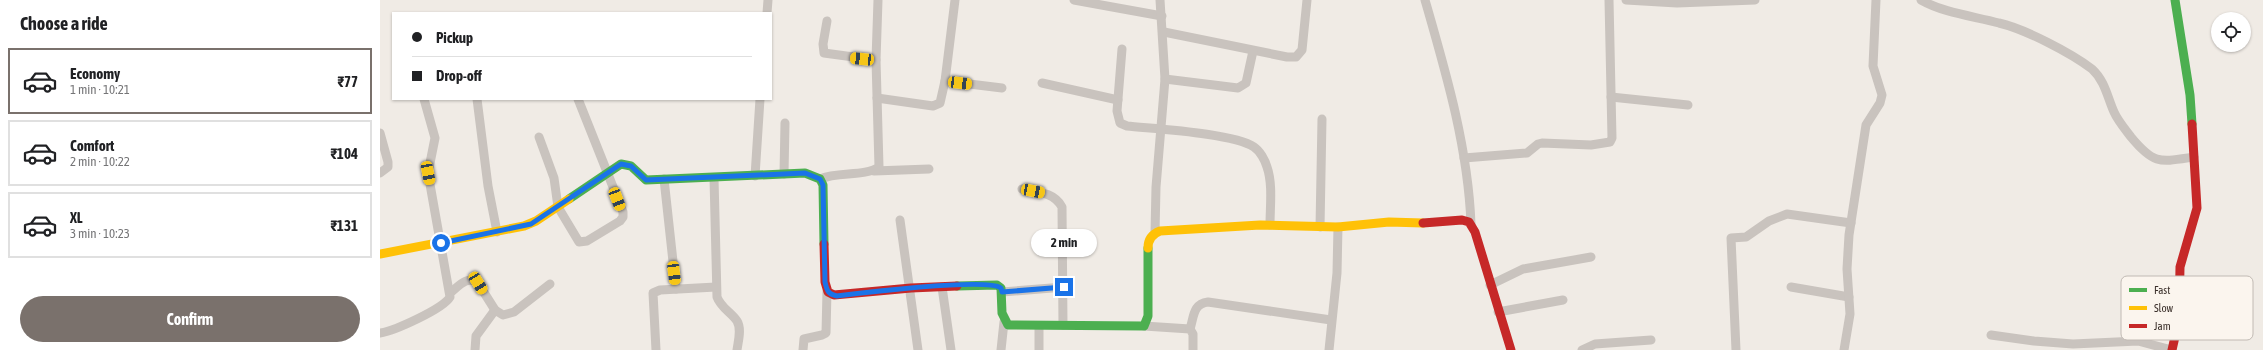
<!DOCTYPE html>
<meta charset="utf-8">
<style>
body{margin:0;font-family:"Asap Condensed",sans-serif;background:#f2f2f2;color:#202124;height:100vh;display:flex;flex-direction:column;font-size:15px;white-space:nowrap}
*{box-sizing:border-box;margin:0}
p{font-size:13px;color:#757577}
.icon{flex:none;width:22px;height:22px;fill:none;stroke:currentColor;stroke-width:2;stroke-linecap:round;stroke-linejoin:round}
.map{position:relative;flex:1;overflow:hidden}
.panel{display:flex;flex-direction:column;background:#fff;width:380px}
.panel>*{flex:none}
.top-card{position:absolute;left:12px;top:12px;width:380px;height:88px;border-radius:0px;box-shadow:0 1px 3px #0004;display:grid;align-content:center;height:88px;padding:0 20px;background:#fff}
.tools{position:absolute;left:1831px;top:12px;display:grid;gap:8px}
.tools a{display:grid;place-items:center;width:40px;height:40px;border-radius:50%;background:#fff;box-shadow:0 1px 3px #0004;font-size:20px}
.end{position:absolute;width:18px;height:18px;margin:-9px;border:5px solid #1a73e8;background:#fff;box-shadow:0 0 0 2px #fff}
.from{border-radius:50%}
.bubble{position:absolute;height:28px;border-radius:14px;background:#fff;box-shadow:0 1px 3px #0004;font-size:13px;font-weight:700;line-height:28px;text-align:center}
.car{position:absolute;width:12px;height:24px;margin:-12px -6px;border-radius:5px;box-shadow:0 0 3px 1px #0007;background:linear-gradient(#f5c518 24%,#345 0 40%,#f5c518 0 76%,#345 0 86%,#f5c518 0)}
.top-card b{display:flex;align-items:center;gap:14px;height:38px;font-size:15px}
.top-card b+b{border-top:1px solid #e0e0e0}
.top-card i{width:10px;height:10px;background:#202124}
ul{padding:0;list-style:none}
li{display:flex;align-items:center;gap:12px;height:66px;margin:0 8px 6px;padding:0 12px;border:2px solid #e0e0e0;border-radius:0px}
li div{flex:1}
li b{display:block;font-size:15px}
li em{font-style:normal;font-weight:700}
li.selected{border-color:#7a716c}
li>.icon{width:36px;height:36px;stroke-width:1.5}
h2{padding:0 20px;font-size:18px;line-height:48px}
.primary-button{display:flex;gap:8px;margin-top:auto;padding:8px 20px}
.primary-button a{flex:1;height:46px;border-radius:24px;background:#7a716c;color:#fff;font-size:16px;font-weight:700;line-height:46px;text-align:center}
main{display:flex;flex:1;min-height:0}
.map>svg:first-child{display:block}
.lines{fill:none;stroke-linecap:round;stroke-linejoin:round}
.street{stroke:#c9c3be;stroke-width:9}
.fast{stroke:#4caf50;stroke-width:9}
.slow{stroke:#ffc107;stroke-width:9}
.jam{stroke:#c62828;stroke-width:9}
.route{stroke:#1a73e8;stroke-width:5}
.key{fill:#fbf5ee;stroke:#c1bab4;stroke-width:1}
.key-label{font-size:11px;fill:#3b302b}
</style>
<main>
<section class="panel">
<h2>Choose a ride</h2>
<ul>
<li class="selected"><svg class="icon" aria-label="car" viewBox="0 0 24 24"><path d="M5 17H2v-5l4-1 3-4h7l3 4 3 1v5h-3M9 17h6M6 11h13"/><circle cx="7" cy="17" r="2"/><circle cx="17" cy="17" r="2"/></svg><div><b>Economy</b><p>1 min · 10:21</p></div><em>₹77</em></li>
<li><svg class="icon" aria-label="car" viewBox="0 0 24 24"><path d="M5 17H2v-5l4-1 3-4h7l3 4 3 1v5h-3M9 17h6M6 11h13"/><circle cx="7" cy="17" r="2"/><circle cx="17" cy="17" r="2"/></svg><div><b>Comfort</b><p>2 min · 10:22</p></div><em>₹104</em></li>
<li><svg class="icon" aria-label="car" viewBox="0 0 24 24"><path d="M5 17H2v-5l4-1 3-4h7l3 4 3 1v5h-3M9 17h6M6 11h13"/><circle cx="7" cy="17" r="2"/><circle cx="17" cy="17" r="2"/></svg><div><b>XL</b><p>3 min · 10:23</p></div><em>₹131</em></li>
</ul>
<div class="primary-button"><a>Confirm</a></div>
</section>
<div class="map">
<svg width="1883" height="350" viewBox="0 0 1883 350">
<rect width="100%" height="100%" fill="#f0ebe5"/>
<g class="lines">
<g class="street">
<path d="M694,0L782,16"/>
<path d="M1045,0C1066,73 1088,147 1091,224"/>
<path d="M1246,0L1297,3L1375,0"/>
<path d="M1541,0C1564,13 1593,16 1619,23C1645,29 1691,53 1712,69C1725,81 1727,96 1734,112C1738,121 1745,129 1751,137C1774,165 1780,162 1814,157"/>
<path d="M387,13L388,0"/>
<path d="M447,21L443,44L444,53L496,60"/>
<path d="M784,32L907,57H916L922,50L927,0"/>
<path d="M742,49L737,111L740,123L747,126C775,129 853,133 874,147C880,151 885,160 887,167C893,184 890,207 890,225"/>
<path d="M785,79L858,88L866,83L873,51"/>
<path d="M565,81L622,88"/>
<path d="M662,83L738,100"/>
<path d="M1231,97L1308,105"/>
<path d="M497,98L553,106L560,103L565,81L575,0"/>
<path d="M97,99L108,186L117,232"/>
<path d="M0,133L8,162V167L0,173"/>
<path d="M159,137L174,178L178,207L199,242L207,241L240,221L243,217V212L198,99"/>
<path d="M1084,158L1147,153L1158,144L1162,143L1211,145L1230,142L1232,138L1229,0"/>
<path d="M494,171L549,169"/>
<path d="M404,174L405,123"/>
<path d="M375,176L380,99"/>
<path d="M334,178L337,297C341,308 351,312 357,321C362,329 358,342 357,350"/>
<path d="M284,179L296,289"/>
<path d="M440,179C458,171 484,177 499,167L496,60L498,0"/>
<path d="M642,189C657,192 674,192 682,207L683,325"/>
<path d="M520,220L538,350"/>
<path d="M940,227L942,119"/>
<path d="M775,233L776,187L785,79L780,0"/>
<path d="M1110,285L1143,269L1211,257"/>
<path d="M562,287L571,350"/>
<path d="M1411,287L1469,297"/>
<path d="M622,292L684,287"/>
<path d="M70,293C79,286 87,275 98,283L115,310L123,315L134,312L170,284"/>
<path d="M1118,312L1183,300"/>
<path d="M659,326V350"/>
<path d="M764,326L810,329L813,334V350"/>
<path d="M810,329C814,316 813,304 828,302L951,320"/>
<path d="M0,333C14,331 63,309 70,297L48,173L55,138L44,99"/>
<path d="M1611,335L1654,341L1693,344L1758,341L1792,350"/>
<path d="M95,350L96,336L115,310"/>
<path d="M276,350L273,293L280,290L336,287"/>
<path d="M423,350L424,339L442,335L446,333L447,291"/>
<path d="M621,350L624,322"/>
<path d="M949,350L957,273L958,227"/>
<path d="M1202,350L1215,344L1271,340"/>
<path d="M1356,350L1351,238L1366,237L1389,221L1407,214L1471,223"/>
<path d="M1464,350L1470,314L1467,269L1469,235L1486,125L1500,103L1502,95L1493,66L1496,0"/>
</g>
<g class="fast">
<path d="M1795,0L1810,95L1812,124"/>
<path d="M189,199L241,164L251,166L266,180L425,173L440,179L443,185L444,244"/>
<path d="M577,286L617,285L621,288L622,313L628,325L764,326L768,316V248"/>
</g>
<g class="slow">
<path d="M768,248C768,240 772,234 780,231L880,225L958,227L1009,222L1043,223"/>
<path d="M0,254L144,226L156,221L189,199"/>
</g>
<g class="jam">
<path d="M1043,223L1082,220L1089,222L1095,232L1131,350"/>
<path d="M444,244L445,282L448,292L454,295L531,288L577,286"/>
<path d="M1792,350L1799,319L1800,267L1817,208L1812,124"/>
</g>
</g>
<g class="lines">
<path class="route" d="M61,243L151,224L241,164L251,166L266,180L425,173L440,179L443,185L445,282C447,291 448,294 457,296C482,293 605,278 621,288L622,292L684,287"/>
</g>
<rect x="1741" y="276" width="132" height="64" rx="6" class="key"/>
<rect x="1749" y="288" width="18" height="4" fill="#4caf50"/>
<rect x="1749" y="306" width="18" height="4" fill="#ffc107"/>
<rect x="1749" y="324" width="18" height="4" fill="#c62828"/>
<g class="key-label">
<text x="1774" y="294">Fast</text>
<text x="1774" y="312">Slow</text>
<text x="1774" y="330">Jam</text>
</g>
</svg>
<div class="tools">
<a><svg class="icon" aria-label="locate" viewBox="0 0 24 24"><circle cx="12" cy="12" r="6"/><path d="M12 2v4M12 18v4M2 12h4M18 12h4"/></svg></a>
</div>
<i class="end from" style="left:61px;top:243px"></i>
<i class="end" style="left:684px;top:287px"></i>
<div class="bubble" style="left:651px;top:229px;width:66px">2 min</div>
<i class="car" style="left:482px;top:59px;rotate:276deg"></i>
<i class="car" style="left:580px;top:83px;rotate:97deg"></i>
<i class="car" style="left:48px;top:173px;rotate:169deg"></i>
<i class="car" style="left:653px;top:191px;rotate:101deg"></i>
<i class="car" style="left:237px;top:199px;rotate:159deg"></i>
<i class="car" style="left:294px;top:273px;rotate:173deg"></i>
<i class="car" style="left:98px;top:283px;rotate:148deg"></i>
<div class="top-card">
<b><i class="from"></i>Pickup</b>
<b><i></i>Drop-off</b>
</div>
</div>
</main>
